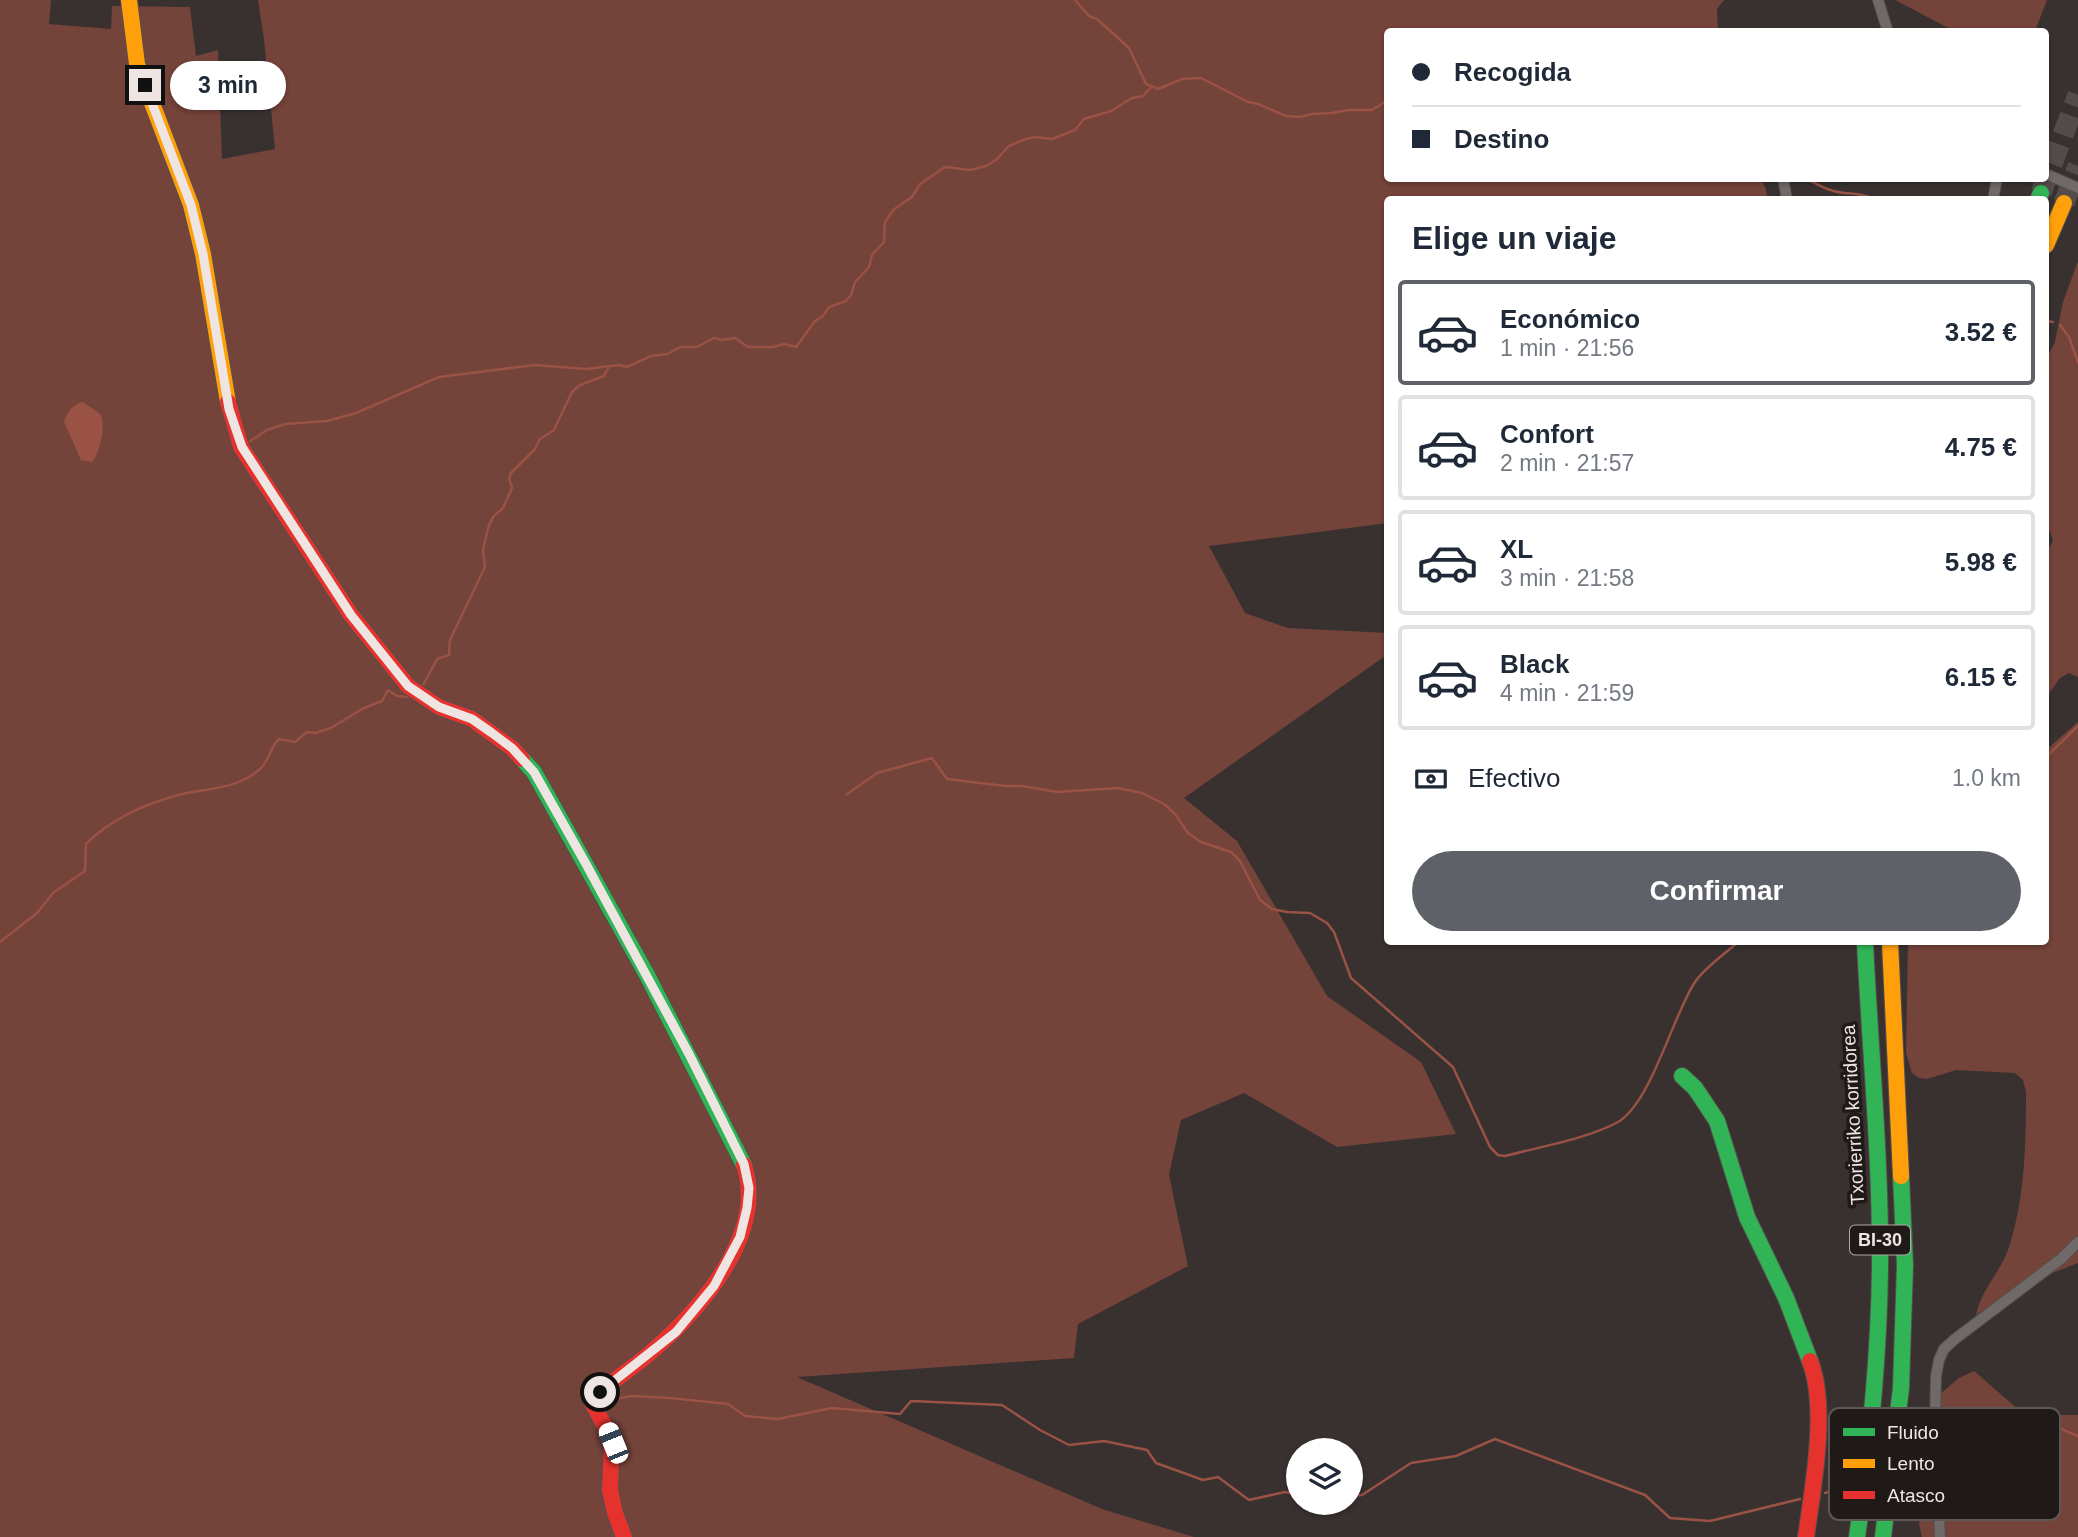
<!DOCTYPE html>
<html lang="es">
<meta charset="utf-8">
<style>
body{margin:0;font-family:Arial,sans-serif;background:#f6f6f7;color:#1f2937;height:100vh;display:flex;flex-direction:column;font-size:26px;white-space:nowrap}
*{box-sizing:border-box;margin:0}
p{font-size:23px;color:#747a83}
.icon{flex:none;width:38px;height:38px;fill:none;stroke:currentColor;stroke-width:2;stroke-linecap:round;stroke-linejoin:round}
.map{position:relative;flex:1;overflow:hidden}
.details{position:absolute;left:1384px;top:196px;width:665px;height:749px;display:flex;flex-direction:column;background:#fff;border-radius:7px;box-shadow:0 2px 5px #0004}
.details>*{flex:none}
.top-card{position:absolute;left:1384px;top:28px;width:665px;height:154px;border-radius:7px;box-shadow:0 2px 5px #0004;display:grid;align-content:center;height:154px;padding:0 28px;background:#fff}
.tools{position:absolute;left:1286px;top:1438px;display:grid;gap:14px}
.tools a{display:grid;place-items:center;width:77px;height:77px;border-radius:50%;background:#fff;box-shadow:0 2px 5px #0004;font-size:35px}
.end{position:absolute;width:32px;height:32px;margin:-16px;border:9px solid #eee5e3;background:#111;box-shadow:0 0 0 4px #111}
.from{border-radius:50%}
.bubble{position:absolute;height:49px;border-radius:24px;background:#fff;box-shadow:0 2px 5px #0004;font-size:23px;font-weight:600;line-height:49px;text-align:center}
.car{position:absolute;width:21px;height:42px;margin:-21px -10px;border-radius:9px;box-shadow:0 0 5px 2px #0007;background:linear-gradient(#fff 24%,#345 0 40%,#fff 0 76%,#345 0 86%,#fff 0)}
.top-card b{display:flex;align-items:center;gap:24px;height:66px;font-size:26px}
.top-card b+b{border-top:2px solid #e0e1e3}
.top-card i{width:18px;height:18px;background:#1f2937}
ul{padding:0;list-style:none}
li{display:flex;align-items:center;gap:21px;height:105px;margin:0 14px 10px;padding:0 14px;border:4px solid #e0e1e3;border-radius:7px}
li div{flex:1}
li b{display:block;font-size:26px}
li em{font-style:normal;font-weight:600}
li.on{border-color:#5f6168}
li>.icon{width:63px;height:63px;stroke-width:1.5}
h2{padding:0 28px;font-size:32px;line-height:84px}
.pay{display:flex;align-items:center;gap:18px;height:77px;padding:0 28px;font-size:26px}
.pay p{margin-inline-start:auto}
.action{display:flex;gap:14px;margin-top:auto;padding:14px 28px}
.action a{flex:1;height:80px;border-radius:42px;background:#5f6168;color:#fff;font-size:28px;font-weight:600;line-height:80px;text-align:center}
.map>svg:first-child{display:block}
.green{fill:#74433a}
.water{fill:#9a5245}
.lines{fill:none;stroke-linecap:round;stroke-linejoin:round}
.stream{stroke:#9a5245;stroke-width:2.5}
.highway-tunnel{stroke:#534c4b;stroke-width:21;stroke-dasharray:21 10;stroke-linecap:butt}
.street-casing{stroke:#554e4d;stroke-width:12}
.fast-casing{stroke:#554e4d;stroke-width:18}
.slow-casing{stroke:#554e4d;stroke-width:18}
.jam-casing{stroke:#554e4d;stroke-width:18}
.street{stroke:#6f6968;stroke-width:10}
.fast{stroke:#30b455;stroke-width:16}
.slow{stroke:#ff9f0a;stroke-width:16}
.jam{stroke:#e5322d;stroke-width:16}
.route{stroke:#eee5e3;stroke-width:9}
.labels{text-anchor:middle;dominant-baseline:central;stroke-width:7;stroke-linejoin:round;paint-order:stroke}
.shield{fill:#1f1917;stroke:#b0a8a6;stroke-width:2}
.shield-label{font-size:18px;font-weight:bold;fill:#eee5e3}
.street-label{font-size:19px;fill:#eee5e3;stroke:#1f1917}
.key{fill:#1f1917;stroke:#5d5654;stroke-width:2}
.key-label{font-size:19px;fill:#eee5e3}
</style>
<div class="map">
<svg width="2078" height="1537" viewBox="0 0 2078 1537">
<rect width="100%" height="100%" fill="#383130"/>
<g class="green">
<path d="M0,0H51L49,24L111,29L112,6L190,7L196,56L218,50L222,159L275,149L264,39L258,0H1724L1717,9L1718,31L1388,32V178L1761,179L1765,187L1768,199L1388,200V523L1209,546L1245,613L1288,628L1388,633V654L1184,798L1237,841L1327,996L1421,1062L1456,1134L1337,1147L1244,1093L1181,1120L1169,1175L1188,1266L1078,1324L1074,1358L797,1377L1102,1509L1194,1537H0Z"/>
<path d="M1895,0H2047L2035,31H1954Z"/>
<path d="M2078,261V677L2069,673L2060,678L2046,698V554L2053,540L2046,522V359L2055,342L2063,302Z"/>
<path d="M2078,722V1263L2042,1277L1976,1315C1981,1289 2001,1272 2009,1247C2025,1198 2026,1144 2026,1092L2023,1080L2015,1073L1956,1070L1927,1079L1919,1078L1912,1073L1906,1053L1908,942H2046V750Z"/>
<path d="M1974,1371L2019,1410L2043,1415H2078V1537H1922C1920,1529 1917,1517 1920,1509C1926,1490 1975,1480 1988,1460C1985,1441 1950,1431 1938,1416L1940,1394L1959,1378Z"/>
</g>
<path class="water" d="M82,402C87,405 96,410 100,414C107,422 99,456 92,462L81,460L64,422C67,413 72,405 82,402Z"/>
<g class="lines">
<g class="stream">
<path d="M1075,0L1089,16L1097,19L1129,48L1146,84L1158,89L1182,79L1201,78L1248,102L1258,104L1286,116L1300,117L1312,114L1332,113L1349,110H1372L1388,100"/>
<path d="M1806,178C1817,185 1831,192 1844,193C1856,194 1864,194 1877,200"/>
<path d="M2047,321L2053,322"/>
<path d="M2060,325L2069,337L2078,362"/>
<path d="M246,444L267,430L285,424L327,421L356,413L439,377L535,365L586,369L619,365L627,367L651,356L668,354L680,347H697L714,338L722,340L735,338L748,347H773L784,344L796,347L815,321L823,316L829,307L846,301L851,295L855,282L869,267L872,255L884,242L885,222L893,210L912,197L920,184L945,167L971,170L986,166L996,160L1009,146L1026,139L1034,137L1052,139L1075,130L1084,119L1111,111L1132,98L1143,96L1151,87"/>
<path d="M422,687L437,659L449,655L450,640L485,567L483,550L488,528L493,517L503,508L512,488L509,478L511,473L535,449L540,439L554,430L572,392L580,385L604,376L608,368"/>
<path d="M2046,757L2078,726"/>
<path d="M847,794L877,773L932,758L947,779L1005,786H1022L1058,792L1118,788L1142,793L1164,804L1175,814L1188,833L1201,842L1231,852L1240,861L1260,900L1272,909L1287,912L1310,913L1327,923L1334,932L1351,978L1453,1067L1490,1147L1498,1155L1505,1156C1539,1147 1587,1139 1618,1122C1651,1103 1673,1015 1695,982C1705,967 1725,954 1738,942"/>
<path d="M0,942L37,913L53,893L85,871L86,844C112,818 147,803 182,794C210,788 236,789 259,770C269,762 270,747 279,739L295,742L307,732L315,733L331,728L362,709L382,701L388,690L397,696L411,697"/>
<path d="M603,1401L632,1396L670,1398L728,1404L745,1416L778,1419L832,1408L900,1414L911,1401L1002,1405L1040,1430L1069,1445L1104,1441L1147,1450L1156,1463L1203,1480L1218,1477L1249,1500L1285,1492L1298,1495"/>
<path d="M1944,1467L1989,1451L2034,1417L2078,1436"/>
<path d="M1825,1493L1845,1487"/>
<path d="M1351,1496L1362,1495L1411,1463L1456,1456L1495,1439L1645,1495L1670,1518L1710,1521L1800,1499"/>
</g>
<g class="highway-tunnel">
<path d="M2041,193L2078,95"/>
<path d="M2064,203L2078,166"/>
</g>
<g class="street-casing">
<g id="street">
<path d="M1878,0L1888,32"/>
<path d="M2046,174L2078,188"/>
<path d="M1783,178L1787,200"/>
<path d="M1993,200L1997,178"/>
<path d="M1940,1537L1935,1423L1936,1376L1939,1360L1944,1349L1955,1339L2062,1258L2078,1242"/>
</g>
</g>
<g class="fast-casing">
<g id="fast">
<path d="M2038,200L2041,193"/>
<path d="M522,759L534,772L647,975L744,1165"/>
<path d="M1682,1076L1695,1088L1717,1121L1747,1217L1786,1298L1810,1361"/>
<path d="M1857,1537C1870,1447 1879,1357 1880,1267C1881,1158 1870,1050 1865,942"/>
<path d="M1883,1537L1901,1388L1905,1265L1901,1176"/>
</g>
</g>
<g class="slow-casing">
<g id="slow">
<path d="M129,0L137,64L191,205L203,254L228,402"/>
<path d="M2046,245L2064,203"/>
<path d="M1890,942L1901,1176"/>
</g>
</g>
<g class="jam-casing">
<g id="jam">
<path d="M228,402L241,447L351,615L408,686L439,707L472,719L512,748L522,759"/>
<path d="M624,1537L615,1513L610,1490L612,1439L591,1401C608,1382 631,1370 650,1353C699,1311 767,1235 744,1165"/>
<path d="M1806,1537C1813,1487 1828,1408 1810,1361"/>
</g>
</g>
<use href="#street" class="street"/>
<use href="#fast" class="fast"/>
<use href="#slow" class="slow"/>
<use href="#jam" class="jam"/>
</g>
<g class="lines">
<path class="route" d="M145,85L191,205L203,254L229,409L242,447L351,615L408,686L439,707L472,719L492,733L512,748L534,772L586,864L689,1054L744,1164L749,1188L747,1208L740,1237L714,1286L676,1332L600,1392"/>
</g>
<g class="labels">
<rect class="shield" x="1850" y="1225.5" width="60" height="29" rx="5"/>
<g class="shield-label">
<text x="1880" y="1240">BI-30</text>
</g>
<g class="street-label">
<text transform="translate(1853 1115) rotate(-93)">Txorierriko korridorea</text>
</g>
</g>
<rect x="1829" y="1408" width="231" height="112" rx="10" class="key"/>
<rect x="1843" y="1428" width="32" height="8" fill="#30b455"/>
<rect x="1843" y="1459" width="32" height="9" fill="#ff9f0a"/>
<rect x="1843" y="1491" width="32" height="8" fill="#e5322d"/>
<g class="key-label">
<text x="1887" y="1439">Fluido</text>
<text x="1887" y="1470">Lento</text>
<text x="1887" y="1502">Atasco</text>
</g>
</svg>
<div class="tools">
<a><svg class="icon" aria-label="layers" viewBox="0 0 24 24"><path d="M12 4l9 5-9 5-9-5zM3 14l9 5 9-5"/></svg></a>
</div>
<i class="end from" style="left:600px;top:1392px"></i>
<i class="end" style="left:145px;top:85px"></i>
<div class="bubble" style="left:170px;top:61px;width:116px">3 min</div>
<i class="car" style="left:613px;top:1443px;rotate:338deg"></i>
<div class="top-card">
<b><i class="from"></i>Recogida</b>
<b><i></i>Destino</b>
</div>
<section class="details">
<h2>Elige un viaje</h2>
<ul>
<li class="on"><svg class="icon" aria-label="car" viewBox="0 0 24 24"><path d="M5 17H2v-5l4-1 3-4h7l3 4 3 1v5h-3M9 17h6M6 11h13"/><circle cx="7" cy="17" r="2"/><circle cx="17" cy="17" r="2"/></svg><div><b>Económico</b><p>1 min · 21:56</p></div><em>3.52 €</em></li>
<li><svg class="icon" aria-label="car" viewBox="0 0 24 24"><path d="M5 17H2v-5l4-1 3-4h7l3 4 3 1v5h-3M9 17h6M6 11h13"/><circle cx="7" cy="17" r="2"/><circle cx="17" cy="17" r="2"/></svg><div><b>Confort</b><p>2 min · 21:57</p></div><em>4.75 €</em></li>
<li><svg class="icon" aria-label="car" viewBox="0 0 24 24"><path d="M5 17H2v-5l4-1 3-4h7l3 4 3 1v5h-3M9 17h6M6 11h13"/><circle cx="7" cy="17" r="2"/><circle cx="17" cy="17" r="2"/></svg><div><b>XL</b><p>3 min · 21:58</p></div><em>5.98 €</em></li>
<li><svg class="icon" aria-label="car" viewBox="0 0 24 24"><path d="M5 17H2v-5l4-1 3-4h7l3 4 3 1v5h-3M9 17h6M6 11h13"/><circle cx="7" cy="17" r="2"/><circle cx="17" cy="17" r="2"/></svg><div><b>Black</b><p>4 min · 21:59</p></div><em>6.15 €</em></li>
</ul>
<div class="pay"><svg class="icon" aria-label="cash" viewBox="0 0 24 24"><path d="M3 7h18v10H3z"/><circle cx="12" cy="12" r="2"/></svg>Efectivo<p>1.0 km</p></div>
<div class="action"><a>Confirmar</a></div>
</section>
</div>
